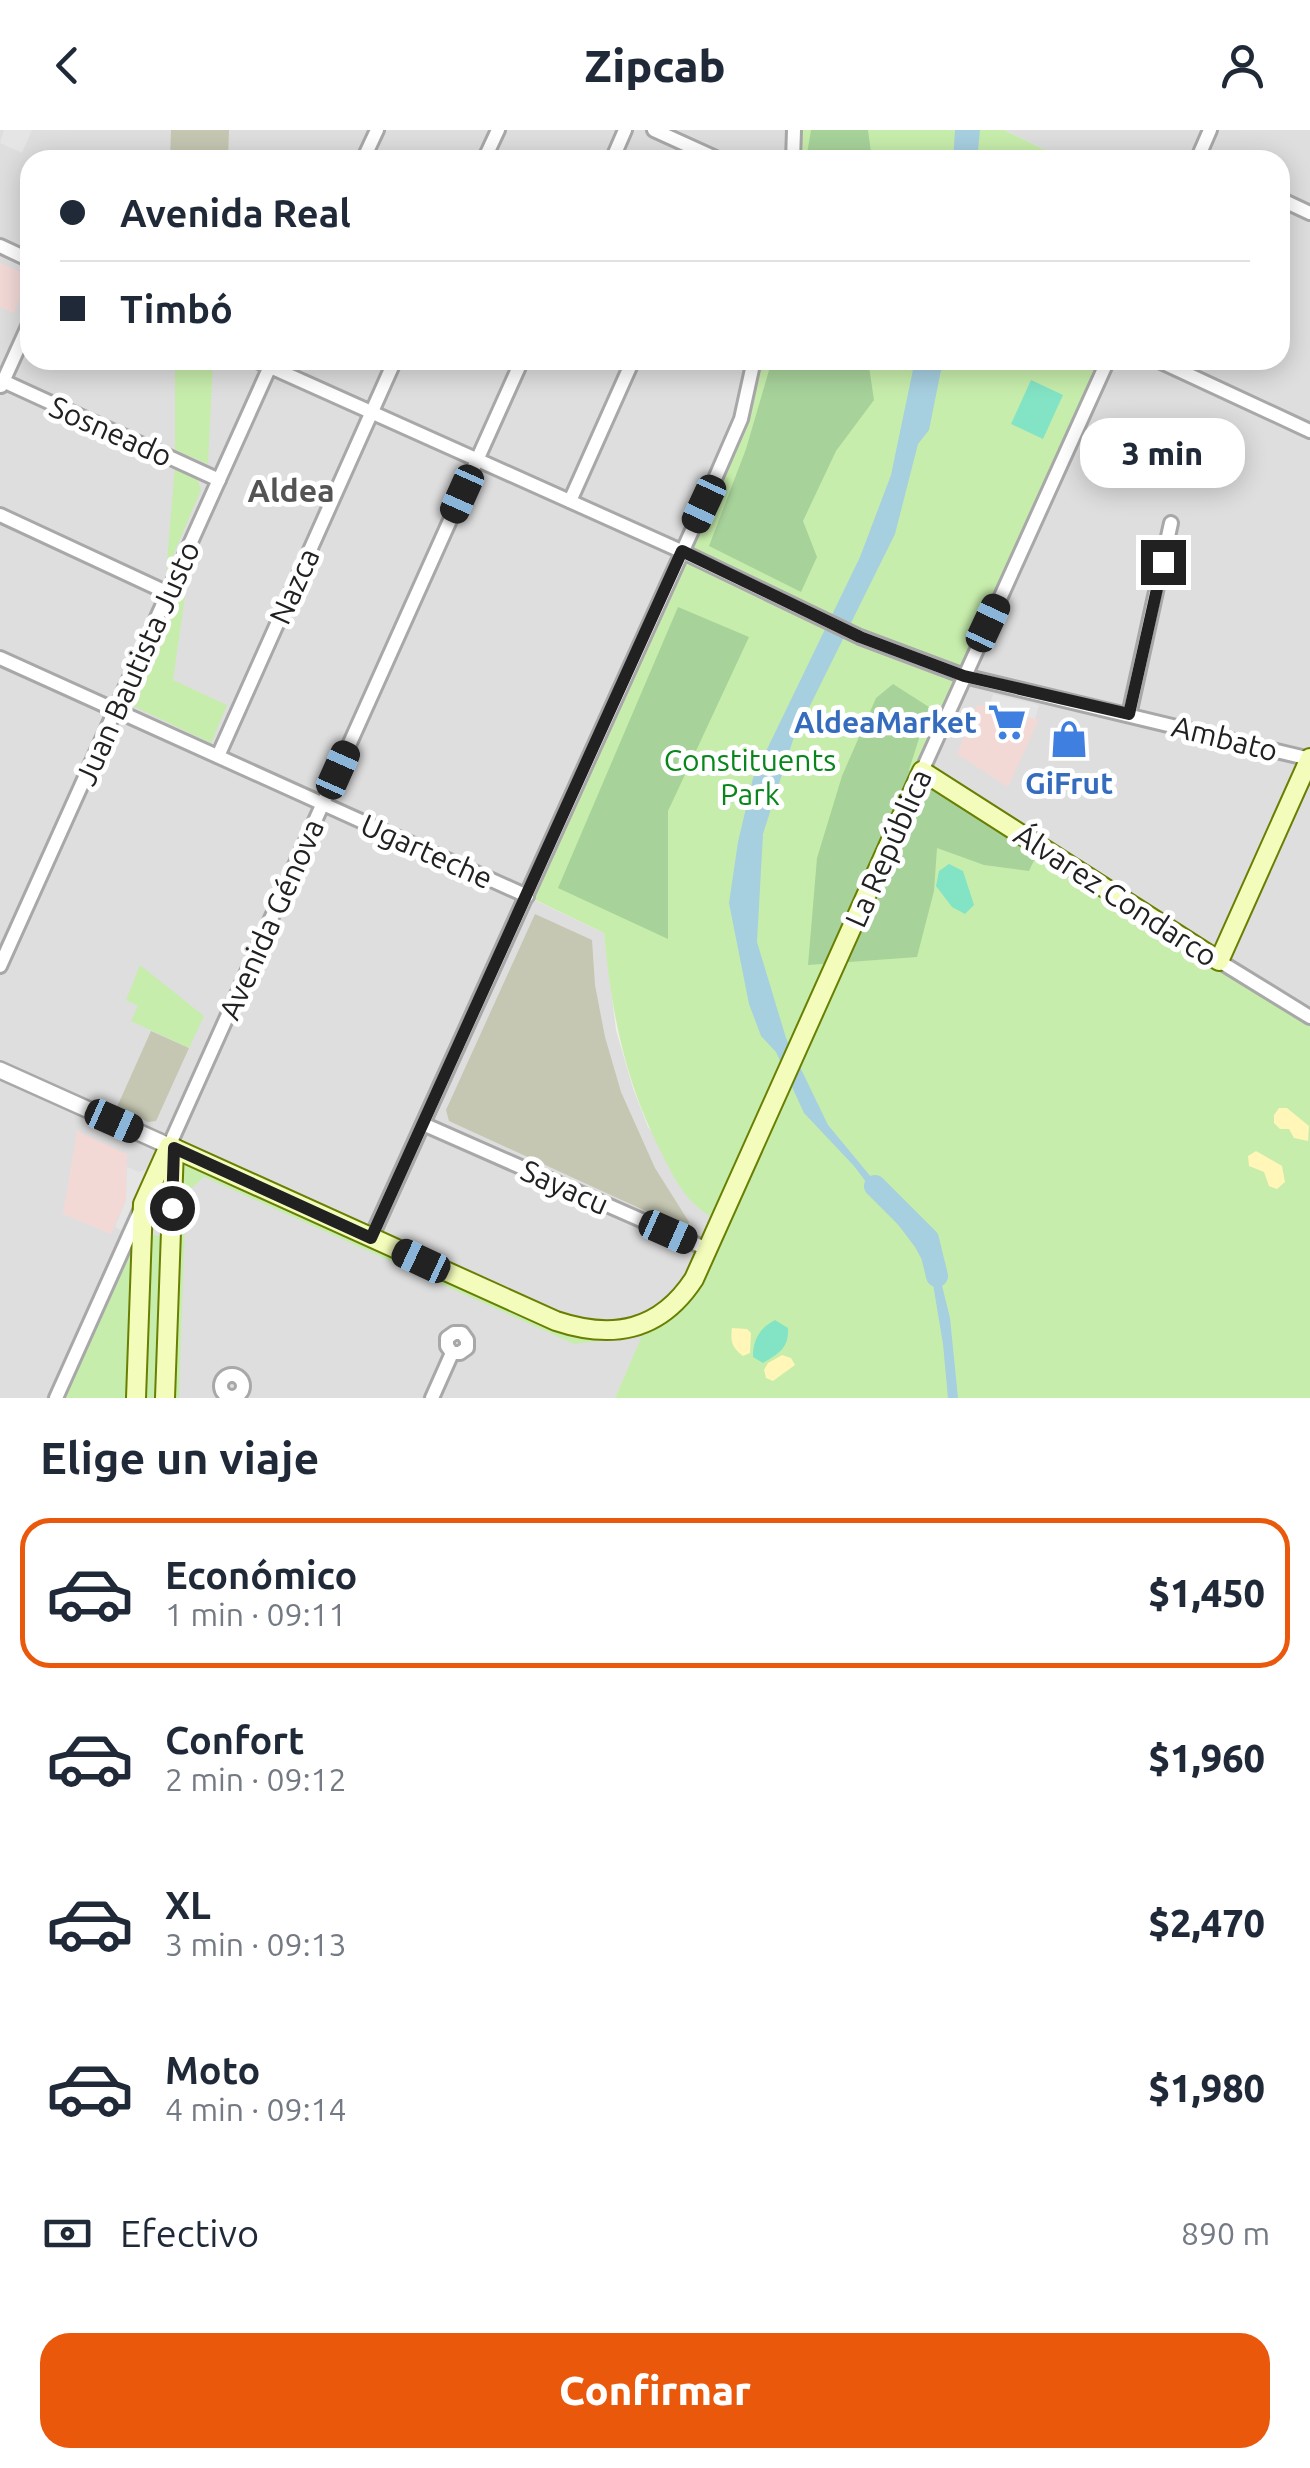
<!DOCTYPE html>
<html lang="es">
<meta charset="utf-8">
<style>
body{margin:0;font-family:Ubuntu,sans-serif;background:#f2f2f3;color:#1f2937;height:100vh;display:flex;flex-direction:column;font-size:38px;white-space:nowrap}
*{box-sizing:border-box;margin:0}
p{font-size:32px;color:#747a83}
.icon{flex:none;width:55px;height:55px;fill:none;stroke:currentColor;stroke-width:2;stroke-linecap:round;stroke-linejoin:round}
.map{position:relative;height:1268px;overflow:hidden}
.panel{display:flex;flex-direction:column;background:#fff;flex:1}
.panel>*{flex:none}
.guide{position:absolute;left:20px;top:20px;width:1270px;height:220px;border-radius:30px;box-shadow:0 5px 25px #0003;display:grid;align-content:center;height:220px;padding:0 40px;background:#fff}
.end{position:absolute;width:45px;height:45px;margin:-22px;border:12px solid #212121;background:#fff;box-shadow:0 0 0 5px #fff}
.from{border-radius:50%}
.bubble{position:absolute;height:70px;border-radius:30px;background:#fff;box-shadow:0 5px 25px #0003;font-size:32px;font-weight:800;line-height:70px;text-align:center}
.car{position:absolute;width:30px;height:60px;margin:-30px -15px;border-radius:12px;box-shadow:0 0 8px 2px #0007;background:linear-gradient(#222 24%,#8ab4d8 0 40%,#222 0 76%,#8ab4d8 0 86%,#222 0)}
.guide b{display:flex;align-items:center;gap:35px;height:95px;font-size:38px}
.guide b+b{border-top:2px solid #e0e1e3}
.guide i{width:25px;height:25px;background:#1f2937}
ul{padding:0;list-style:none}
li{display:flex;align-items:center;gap:30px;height:150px;margin:0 20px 15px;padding:0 20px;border:5px solid transparent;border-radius:30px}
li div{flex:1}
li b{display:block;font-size:38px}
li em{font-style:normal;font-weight:800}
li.active{border-color:#ea580c}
li>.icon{width:90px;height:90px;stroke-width:1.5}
h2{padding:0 40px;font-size:45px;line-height:120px}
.pay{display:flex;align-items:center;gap:25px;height:110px;padding:0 40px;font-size:38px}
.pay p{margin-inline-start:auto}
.primary-button{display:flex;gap:20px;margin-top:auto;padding:20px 40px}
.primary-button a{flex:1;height:115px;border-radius:30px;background:#ea580c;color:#fff;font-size:40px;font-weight:800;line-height:115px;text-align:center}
header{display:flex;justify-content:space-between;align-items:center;height:130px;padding:0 40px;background:#fff;font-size:45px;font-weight:800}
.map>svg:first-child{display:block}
.residential{fill:#dfdede}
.commercial{fill:#f2d9d6}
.construction{fill:#c5c7b2}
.grass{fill:#c7edac}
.forest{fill:#a7d29a}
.sand{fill:#fff6b8}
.pitch{fill:#83e3c5}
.parking{fill:#e5e5e5}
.water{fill:#a6cfe0}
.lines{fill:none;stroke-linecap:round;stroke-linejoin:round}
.river{stroke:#a6cfe0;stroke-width:22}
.minor-casing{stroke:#a8a8a8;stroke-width:18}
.tertiary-casing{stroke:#a8a8a8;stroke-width:20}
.secondary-casing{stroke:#687f01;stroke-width:22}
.minor{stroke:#fff;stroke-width:12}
.tertiary{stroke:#fff;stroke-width:15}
.secondary{stroke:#f4fcbb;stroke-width:18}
.route{stroke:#212121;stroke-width:12}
.labels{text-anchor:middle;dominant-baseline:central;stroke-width:10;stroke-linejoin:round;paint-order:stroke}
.street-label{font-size:30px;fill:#212121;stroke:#fff}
.shop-label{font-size:30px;font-weight:bold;fill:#366cbe;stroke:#fff;text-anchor:end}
.park-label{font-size:30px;fill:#08861c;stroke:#fff}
.neighbourhood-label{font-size:32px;font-weight:bold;fill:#545454;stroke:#fff}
</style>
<header><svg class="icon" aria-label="back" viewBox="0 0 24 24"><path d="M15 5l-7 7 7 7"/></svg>Zipcab<svg class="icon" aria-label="person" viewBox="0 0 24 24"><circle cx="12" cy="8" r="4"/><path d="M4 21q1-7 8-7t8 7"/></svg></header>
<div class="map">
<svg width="1310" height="1268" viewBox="0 0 1310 1268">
<rect width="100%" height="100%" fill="#f1efe7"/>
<g class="residential">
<path d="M0,0H794L793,30H30V230H754L740,289L528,767L604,803L616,900L633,958L648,997L720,1091L694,1149L650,1191L615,1268H0Z"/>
<path d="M1004,0H1310V887L922,641L1108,230H1280V30H1066Z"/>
</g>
<g class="commercial">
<path d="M0,133L30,146L14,183L0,177Z"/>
<path d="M977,575L1039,589L1008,657L957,624Z"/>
<path d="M77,1001L127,1024L126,1070L111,1104L63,1084Z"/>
</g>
<g class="construction">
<path d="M171,0H229L228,30H170Z"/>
<path d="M535,784L592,810L595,855L605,907L621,962L655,1038L689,1092L685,1099L449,991L446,980Z"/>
<path d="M151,901L189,918L156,991L148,992L117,977Z"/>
</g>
<g class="grass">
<path d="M794,0H1004L1066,30H793Z"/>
<path d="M175,230H213L208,334L175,320Z"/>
<path d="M754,230H1108L922,641L1310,887V1268H615L642,1206L574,1214L204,1047L186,1063L179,1268H165L174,1018L573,1197L662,1184L720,1091C688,1077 676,1052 661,1022C625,952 611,881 604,803L527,766L740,289Z"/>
<path d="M175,337L197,348L201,360L166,442Z"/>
<path d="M182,451L187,453L173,550L227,575L211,613L131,575Z"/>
<path d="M140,835L204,886L189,918L131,891L138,876L126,870Z"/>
<path d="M150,1104L163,1107L161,1268H143Z"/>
<path d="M132,1119L137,1121L131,1268H61L127,1121Z"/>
</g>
<g class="forest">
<path d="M811,0H868L872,30H806Z"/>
<path d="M772,230H868L874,270L836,321L803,391L817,427L801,462L709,416L746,319Z"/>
<path d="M678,477L749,507L668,681V809L558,758Z"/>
<path d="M893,554L929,577L909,640L1037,724L1029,741L984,735L937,718L934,761L917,827L808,835L817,728L842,646L876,568Z"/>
</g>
<g class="sand">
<path d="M1279,978H1287L1309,996L1308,1011L1294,1008L1289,999H1280L1274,993V985Z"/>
<path d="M1256,1021L1282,1036L1285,1052L1277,1059L1269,1056L1264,1042L1249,1036L1248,1026Z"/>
<path d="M732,1198L747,1199L751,1203L750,1223L743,1226C732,1218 730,1211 732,1198Z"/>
<path d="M782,1225L791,1228L795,1235L773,1251L766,1248L764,1240L768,1233Z"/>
</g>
<g class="pitch">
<path d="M1031,250L1063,265L1043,309L1011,294Z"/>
<path d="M949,734L963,741L974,775L965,784L952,777L936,756L939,741Z"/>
<path d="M775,1190L788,1198C789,1218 779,1223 763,1233L753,1227C753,1209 760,1198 775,1190Z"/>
</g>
<g class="parking">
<path d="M4,0H32L22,23L0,13Z"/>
<path d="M993,564L1039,575L1035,589L989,578Z"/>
<path d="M127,1037L139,1042L153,1037L123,1101L115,1097L126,1070Z"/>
</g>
<g class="water">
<path d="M955,0H980L977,30H953Z"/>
<path d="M915,230H943L929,300L918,314L895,404L793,610L763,704L757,812L786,908L828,995L934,1123L950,1188L958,1268H948L943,1214L932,1148L915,1117L854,1036L804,983L776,922L761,906L749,874L729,773L738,712L753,648L860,427L891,345Z"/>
</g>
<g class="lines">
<path class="river" d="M875,1056L928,1109L937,1146"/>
<g class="minor-casing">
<g id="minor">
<path d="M654,0L720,30"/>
<path d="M363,30L377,0"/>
<path d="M484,30L498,0"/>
<path d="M612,30L625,0"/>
<path d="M793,30L794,0"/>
<path d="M1197,30L1210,0"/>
<path d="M1280,69L1310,83"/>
<path d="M0,116L30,130"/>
<path d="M255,230L681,421L860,507L964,546L1310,629"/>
<path d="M1157,230L1310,301"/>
<path d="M3,251L219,350"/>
<path d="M1,256L30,192"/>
<path d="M570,371L633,230"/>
<path d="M0,385L168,463"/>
<path d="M0,528L527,766"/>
<path d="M1129,585L1171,393"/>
<path d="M218,626L395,230"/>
<path d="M922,641L1108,230"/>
<path d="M1219,831L1310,887"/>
<path d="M0,836L272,232"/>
<path d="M423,994L707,1119"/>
<path d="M169,1016L522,230"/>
<path d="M371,1108L704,374L741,289L754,230"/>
<circle cx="232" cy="1256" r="11"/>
<path d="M56,1268L140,1081"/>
<path d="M432,1268L452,1223L447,1216V1208L454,1203H462L467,1210V1218L460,1223H452"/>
</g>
</g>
<g class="tertiary-casing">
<path id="tertiary" d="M0,940L169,1016"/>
</g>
<g class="secondary-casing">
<g id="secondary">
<path d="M136,1268L143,1074L169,1016L556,1191C613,1210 660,1201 694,1149L922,641L1219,831L1310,628"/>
<path d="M165,1268L174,1018"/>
</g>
</g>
<use href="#minor" class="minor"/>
<use href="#tertiary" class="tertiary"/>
<use href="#secondary" class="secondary"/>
</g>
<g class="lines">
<path class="route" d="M172,1078L174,1018L371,1108L682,421L860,507L964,546L1129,584L1163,432"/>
</g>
<defs>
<g id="supermarket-bare" transform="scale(3)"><path d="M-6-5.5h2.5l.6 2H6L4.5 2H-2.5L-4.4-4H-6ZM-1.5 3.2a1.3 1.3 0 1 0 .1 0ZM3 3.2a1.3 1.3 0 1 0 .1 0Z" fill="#3f7fe0" stroke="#fff" stroke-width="2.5" paint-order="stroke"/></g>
<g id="shop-bare" transform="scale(3)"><path d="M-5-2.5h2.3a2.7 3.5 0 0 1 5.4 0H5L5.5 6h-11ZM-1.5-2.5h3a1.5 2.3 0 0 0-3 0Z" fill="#3f7fe0" stroke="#fff" stroke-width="2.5" paint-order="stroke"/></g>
</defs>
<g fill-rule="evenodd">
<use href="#supermarket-bare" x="1007" y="592"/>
<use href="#shop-bare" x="1069" y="609"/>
</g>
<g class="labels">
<g class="street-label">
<text transform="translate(111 301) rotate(24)">Sosneado</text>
<text transform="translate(294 456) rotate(-66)">Nazca</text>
<text transform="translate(137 533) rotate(-66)">Juan Bautista Justo</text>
<text transform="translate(1225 608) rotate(14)">Ambato</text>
<text transform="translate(888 718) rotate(-66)">La República</text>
<text transform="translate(427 721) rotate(24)">Ugarteche</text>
<text transform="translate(1116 765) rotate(33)">Álvarez Condarco</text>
<text transform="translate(271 789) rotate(-66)">Avenida Génova</text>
<text transform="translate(565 1057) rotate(24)">Sayacu</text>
</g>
<g class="shop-label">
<text x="977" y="592">AldeaMarket</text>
<text x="1069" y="653" text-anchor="middle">GiFrut</text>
</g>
<g class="park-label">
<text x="750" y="630">Constituents<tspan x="750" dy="34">Park</tspan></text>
</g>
<g class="neighbourhood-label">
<text x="291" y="360">Aldea</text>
</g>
</g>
</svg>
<i class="end from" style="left:172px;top:1078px"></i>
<i class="end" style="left:1163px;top:432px"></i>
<div class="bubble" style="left:1080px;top:288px;width:165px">3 min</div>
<i class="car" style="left:462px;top:364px;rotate:204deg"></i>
<i class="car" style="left:704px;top:374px;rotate:205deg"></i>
<i class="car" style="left:988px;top:493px;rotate:25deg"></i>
<i class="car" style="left:338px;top:640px;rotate:24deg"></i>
<i class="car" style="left:114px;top:991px;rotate:114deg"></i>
<i class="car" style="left:668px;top:1102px;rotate:114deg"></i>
<i class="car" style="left:421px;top:1131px;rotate:295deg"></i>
<div class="guide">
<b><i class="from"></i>Avenida Real</b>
<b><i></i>Timbó</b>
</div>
</div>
<section class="panel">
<h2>Elige un viaje</h2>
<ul>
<li class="active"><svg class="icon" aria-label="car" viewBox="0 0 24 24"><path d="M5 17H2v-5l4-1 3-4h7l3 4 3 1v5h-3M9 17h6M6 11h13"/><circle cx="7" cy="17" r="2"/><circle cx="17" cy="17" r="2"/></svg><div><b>Económico</b><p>1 min · 09:11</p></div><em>$1,450</em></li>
<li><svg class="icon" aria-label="car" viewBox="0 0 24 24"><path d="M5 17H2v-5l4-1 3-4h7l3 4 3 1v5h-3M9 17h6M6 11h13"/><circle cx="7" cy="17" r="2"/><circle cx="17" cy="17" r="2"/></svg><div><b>Confort</b><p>2 min · 09:12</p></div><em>$1,960</em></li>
<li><svg class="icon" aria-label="car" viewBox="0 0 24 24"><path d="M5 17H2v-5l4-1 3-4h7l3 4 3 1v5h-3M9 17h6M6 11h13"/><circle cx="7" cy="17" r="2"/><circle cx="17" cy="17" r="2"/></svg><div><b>XL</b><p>3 min · 09:13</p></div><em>$2,470</em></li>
<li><svg class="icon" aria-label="car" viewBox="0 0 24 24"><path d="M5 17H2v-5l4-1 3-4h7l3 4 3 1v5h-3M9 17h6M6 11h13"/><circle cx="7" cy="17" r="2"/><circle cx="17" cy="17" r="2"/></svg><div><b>Moto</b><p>4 min · 09:14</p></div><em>$1,980</em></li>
</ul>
<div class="pay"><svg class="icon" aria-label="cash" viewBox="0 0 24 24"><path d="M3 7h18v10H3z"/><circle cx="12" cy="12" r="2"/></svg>Efectivo<p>890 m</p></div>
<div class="primary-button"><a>Confirmar</a></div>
</section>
